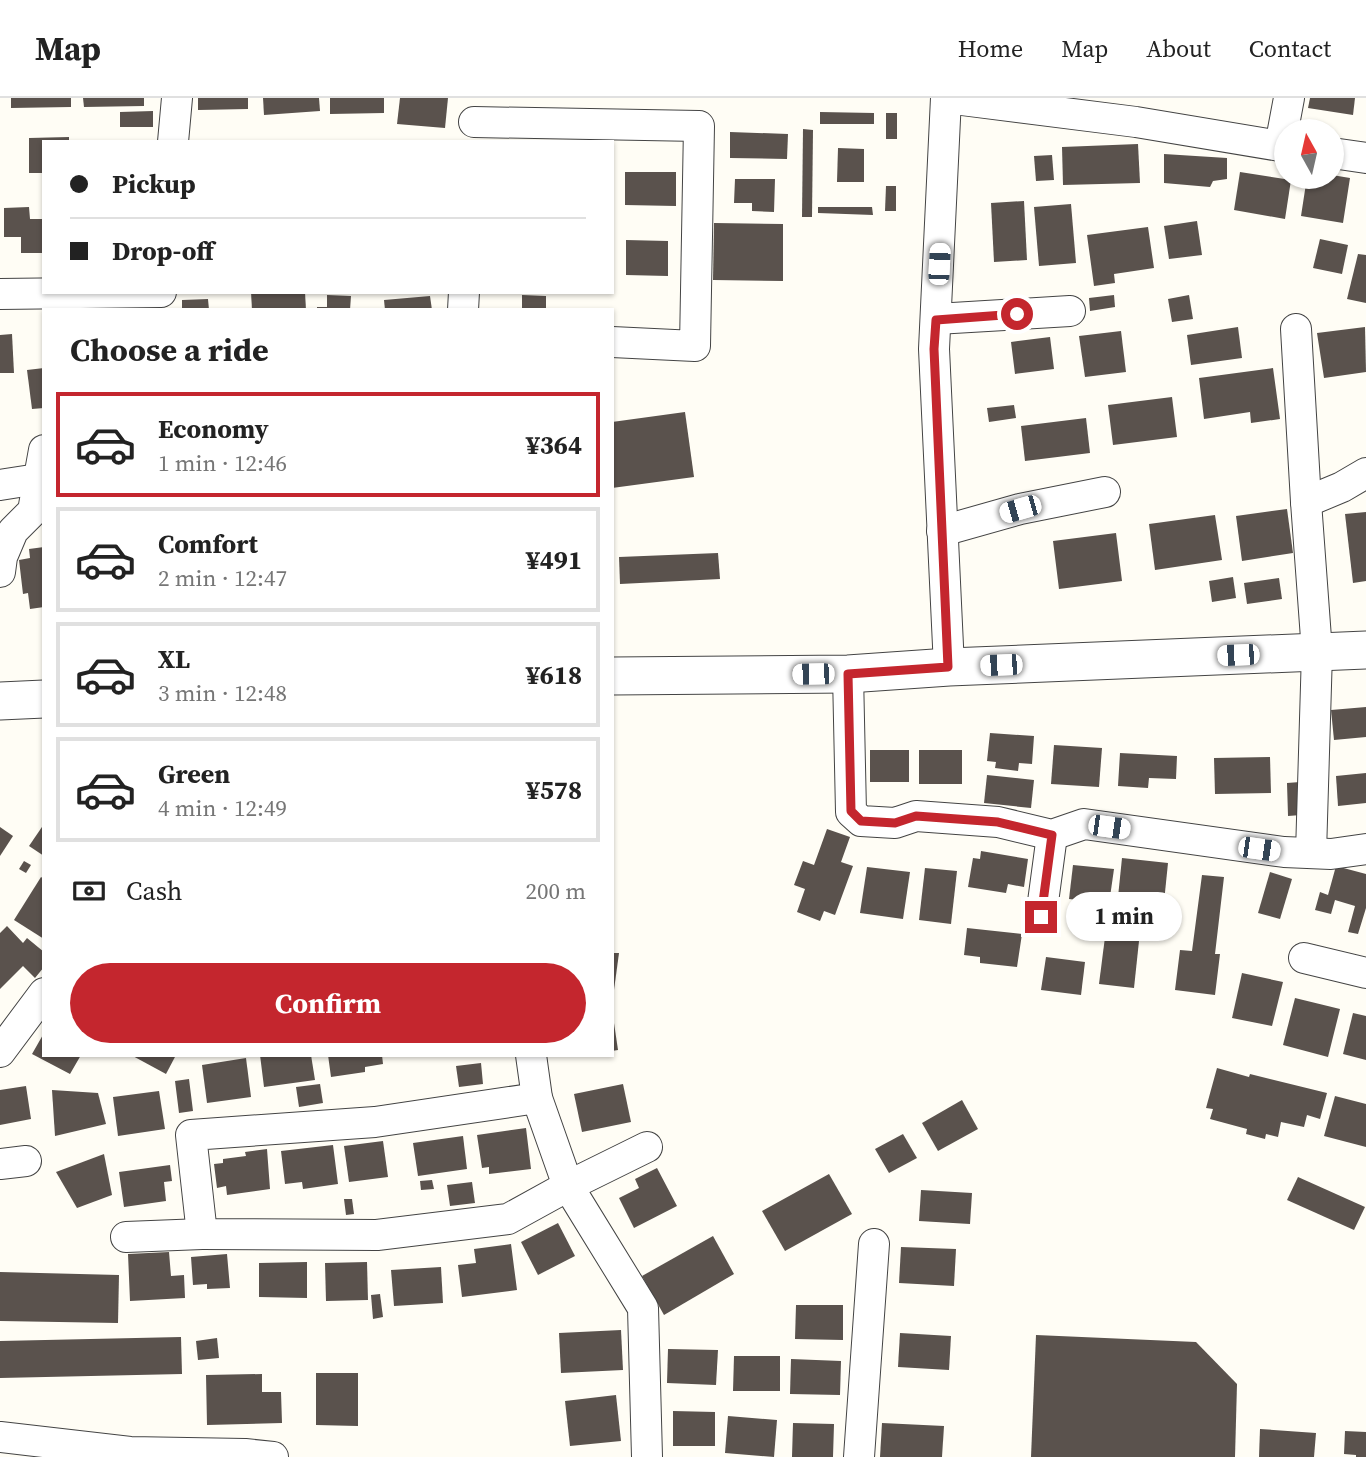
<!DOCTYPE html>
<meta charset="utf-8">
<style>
body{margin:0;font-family:"Source Serif 4",serif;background:#f2f2f2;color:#222;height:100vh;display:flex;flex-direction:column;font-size:26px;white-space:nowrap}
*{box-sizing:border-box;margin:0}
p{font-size:23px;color:#767676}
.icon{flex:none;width:38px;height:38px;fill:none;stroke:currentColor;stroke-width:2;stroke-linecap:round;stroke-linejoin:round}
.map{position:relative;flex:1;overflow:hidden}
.sheet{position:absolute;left:42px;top:210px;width:572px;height:749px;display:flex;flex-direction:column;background:#fff;border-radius:0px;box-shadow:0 2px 5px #0004}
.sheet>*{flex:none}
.banner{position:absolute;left:42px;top:42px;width:572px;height:154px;border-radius:0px;box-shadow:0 2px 5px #0004;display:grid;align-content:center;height:154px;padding:0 28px;background:#fff}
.needle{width:46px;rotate:352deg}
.fabs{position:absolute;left:1274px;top:21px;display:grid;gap:14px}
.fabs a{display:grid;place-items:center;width:70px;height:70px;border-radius:50%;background:#fff;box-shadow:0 2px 5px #0004;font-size:35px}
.end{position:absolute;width:32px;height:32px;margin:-16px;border:9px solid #c4262e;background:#fff;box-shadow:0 0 0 4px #fff}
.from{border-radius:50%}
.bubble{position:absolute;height:49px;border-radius:24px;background:#fff;box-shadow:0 2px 5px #0004;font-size:23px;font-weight:700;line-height:49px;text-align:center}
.car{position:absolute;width:21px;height:42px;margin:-21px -10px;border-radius:9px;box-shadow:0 0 5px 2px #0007;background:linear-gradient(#fff 24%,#345 0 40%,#fff 0 76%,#345 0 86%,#fff 0)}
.banner b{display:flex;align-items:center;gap:24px;height:66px;font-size:26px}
.banner b+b{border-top:2px solid #e0e0e0}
.banner i{width:18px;height:18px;background:#222}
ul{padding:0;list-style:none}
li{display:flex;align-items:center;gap:21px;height:105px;margin:0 14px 10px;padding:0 14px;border:4px solid #e0e0e0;border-radius:0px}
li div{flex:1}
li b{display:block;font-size:26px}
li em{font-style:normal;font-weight:700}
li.current{border-color:#c4262e}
li>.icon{width:63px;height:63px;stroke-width:1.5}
h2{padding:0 28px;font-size:32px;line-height:84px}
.pay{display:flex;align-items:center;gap:18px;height:77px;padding:0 28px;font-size:26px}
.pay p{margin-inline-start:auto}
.primary-button{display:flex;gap:14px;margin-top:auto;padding:14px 28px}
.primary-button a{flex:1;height:80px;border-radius:42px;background:#c4262e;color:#fff;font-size:28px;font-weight:700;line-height:80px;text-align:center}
header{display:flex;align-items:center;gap:42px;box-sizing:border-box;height:98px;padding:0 35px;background:#fff;border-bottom:2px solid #e0e0e0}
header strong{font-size:33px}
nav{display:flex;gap:38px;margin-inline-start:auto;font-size:24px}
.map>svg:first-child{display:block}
.building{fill:#5a524d}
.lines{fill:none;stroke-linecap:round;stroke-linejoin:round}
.minor-casing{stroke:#444;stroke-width:32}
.tertiary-casing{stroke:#444;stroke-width:39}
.minor{stroke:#fff;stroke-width:30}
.tertiary{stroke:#fff;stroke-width:37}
.route{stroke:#c4262e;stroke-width:9}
</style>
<header>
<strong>Map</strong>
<nav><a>Home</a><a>Map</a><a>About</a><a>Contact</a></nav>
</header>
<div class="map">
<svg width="1366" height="1359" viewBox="0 0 1366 1359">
<rect width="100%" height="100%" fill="#fffdf5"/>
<g class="building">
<path d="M11,0H71V9L11,10Z"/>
<path d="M83,0H144V8L84,9Z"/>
<path d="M198,0H248V11L198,12Z"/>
<path d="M263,0H319L320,13L264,17Z"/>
<path d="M330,0H384V15L330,16Z"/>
<path d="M400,0H448L445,30L397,26Z"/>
<path d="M1310,0H1355L1353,17L1308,10Z"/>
<path d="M153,13V29H120V14Z"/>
<path d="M820,14L874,15V26H820Z"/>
<rect x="886" y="15" width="11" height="26"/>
<path d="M803,31L813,32L812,119H802Z"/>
<path d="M730,34L788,36L787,61L730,60Z"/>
<path d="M69,39V44H44V75H29V40Z"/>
<path d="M1138,46L1140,85L1063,87L1062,49Z"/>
<path d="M838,50L864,51V84H837Z"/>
<path d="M1164,56L1227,60V81L1213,83L1210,89L1164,85Z"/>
<path d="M1052,57L1054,82L1036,83L1034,58Z"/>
<path d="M625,74H676V108L625,107Z"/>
<path d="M1240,74L1291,82L1285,121L1234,112Z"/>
<path d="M1332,77L1350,80L1343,125L1301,118L1307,79H1332Z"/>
<path d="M735,81H775L774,114L752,113V105H734Z"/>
<path d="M886,88H896V113H885Z"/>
<path d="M1024,103L1027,162L994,164L991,105Z"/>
<path d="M1071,106L1076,165L1039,168L1034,109Z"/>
<path d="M29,109L30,121H44V155H21V139H4V110Z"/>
<path d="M818,109H872L873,117L818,115Z"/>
<path d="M1197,123L1202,157L1169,161L1164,128Z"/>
<path d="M714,125L783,126V183L713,182Z"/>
<path d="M1148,129L1154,170L1114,176L1115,185L1094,188L1087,137Z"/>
<path d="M1320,141L1348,147L1342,176L1313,170Z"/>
<path d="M626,142L668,143V178L626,177Z"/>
<path d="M1358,156L1366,157V205L1347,201Z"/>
<path d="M251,194H305L306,212H252Z"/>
<path d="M327,197L351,198L350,212H317V209H327Z"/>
<path d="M522,197L546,198V212H522Z"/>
<path d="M1114,197L1115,209L1090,213L1089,200Z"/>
<path d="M1189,197L1193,221L1172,224L1168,201Z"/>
<path d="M430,198L432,212H385L384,202Z"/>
<path d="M208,201L209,212H182V202Z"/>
<path d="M1238,229L1242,260L1191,267L1187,237Z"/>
<path d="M1365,229L1366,274L1324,280L1317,235Z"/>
<path d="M1121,233L1126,274L1085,279L1079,238Z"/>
<path d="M12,236L14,275H0V237Z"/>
<path d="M1050,239L1054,271L1015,276L1011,244Z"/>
<path d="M44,270V310L32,311L27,272Z"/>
<path d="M1273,270L1280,321L1251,325L1250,314L1204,321L1199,280Z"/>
<path d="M1172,299L1177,339L1113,347L1108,307Z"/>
<path d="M1014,307L1016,320L989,324L987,310Z"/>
<path d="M685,314L694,379L612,390V324Z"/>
<path d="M1086,320L1090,355L1025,363L1021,328Z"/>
<path d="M1287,411L1293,455L1242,463L1236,418Z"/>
<path d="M1366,414V483L1353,485L1345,416Z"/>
<path d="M1215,417L1222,462L1155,472L1149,426Z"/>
<path d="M1116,435L1122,483L1059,491L1053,443Z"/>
<path d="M44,449V509L30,511L28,495L23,496L19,462L30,460L29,451Z"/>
<path d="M718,455L720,481L620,486L619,459Z"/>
<path d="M1233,479L1236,500L1212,504L1209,483Z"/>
<path d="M1279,480L1282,501L1247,506L1244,485Z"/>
<path d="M1366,609V639L1334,642L1331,612Z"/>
<path d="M990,635L1034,638L1032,666L1019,665L1018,673L995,670L996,664L987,663Z"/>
<path d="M1054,647L1102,650L1099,689L1051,686Z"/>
<rect x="870" y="652" width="39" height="32"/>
<rect x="919" y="652" width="43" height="34"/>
<path d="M1120,655L1177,658L1176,681L1149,680L1148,690L1118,688Z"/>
<path d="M1270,659L1271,695L1215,696L1214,660Z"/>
<path d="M1366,675V705L1338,708L1336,678Z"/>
<path d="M987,677L1034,682L1031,710L984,705Z"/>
<path d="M1300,684L1301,717L1288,718L1287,685Z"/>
<path d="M44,726V758L29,748Z"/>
<path d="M0,729L13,738L0,758Z"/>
<path d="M827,731L850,739L841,764L853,768L835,817L824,813L820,823L797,814L805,791L794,787L803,763L814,767Z"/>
<path d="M981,753L1028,761L1024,789L1008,786L1006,795L968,789L973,760L980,761Z"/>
<path d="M1122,760L1168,765L1164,804L1118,799Z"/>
<path d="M24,763L31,767L26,775L19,771Z"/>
<path d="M1073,767L1114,771L1109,806L1069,801Z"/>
<path d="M1336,768L1366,776V810L1358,836L1348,834L1355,808L1335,802L1331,816L1315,812L1320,794L1328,797Z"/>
<path d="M867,769L910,774L903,821L860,815Z"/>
<path d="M925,770L957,773L951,826L919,822Z"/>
<path d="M1270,774L1292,781L1280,821L1258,815Z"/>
<path d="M1202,777L1224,779L1215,856H1220L1215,897L1175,892L1180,852L1192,853Z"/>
<path d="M41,779L44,781V841L14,822Z"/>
<path d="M7,828L23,845L27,840L44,854V869L35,880L23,868L0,891V835Z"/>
<path d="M967,830L1022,836L1017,869L980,865V859L964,857Z"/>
<path d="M1105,839L1139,843L1134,890L1099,886Z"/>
<path d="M612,855H619L614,892H612Z"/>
<path d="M1046,859L1085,864L1081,897L1041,892Z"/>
<path d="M1242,875L1283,884L1272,928L1232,920Z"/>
<path d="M1295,900L1340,911L1328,959L1283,947Z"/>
<path d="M1353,915L1366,918V962L1343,956Z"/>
<path d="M612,925H614L618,952L612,953Z"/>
<path d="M44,935V957H81L70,976L32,956Z"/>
<path d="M131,957H176L166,976Z"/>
<path d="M260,957H311L315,982L264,989Z"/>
<path d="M328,957H382L383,966L365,969V974L331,979Z"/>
<path d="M246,960L251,999L207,1005L202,967Z"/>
<path d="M481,965L483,986L459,989L456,968Z"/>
<path d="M1217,970L1249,979L1250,976L1327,995L1320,1021L1307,1017L1304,1029L1281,1024L1278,1039L1266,1036L1265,1041L1246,1036L1247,1031L1210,1021L1213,1011L1206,1010Z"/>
<path d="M189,981L193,1013L179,1015L175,983Z"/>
<path d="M320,986L323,1005L299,1009L296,989Z"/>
<path d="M623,986L631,1024L582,1034L574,996Z"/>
<path d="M26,988L31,1021L0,1027V992Z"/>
<path d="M52,992L98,995L106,1026L55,1038Z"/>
<path d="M159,993L165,1031L118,1038L113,999Z"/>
<path d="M1335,998L1366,1006V1049L1324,1038Z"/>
<path d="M962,1002L978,1031L938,1053L922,1025Z"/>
<path d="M526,1030L531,1071L489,1076V1069L482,1070L477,1037Z"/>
<path d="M903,1036L917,1060L889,1075L875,1051Z"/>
<path d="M463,1038L467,1071L418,1078L413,1045Z"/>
<path d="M383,1043L388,1079L349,1084L344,1048Z"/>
<path d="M333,1047L338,1086L303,1091L302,1084L285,1086L281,1053Z"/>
<path d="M267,1051L270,1091L227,1097L226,1088L217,1090L214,1066L223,1065V1061L246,1058L245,1054Z"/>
<path d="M104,1056L112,1097L77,1110L56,1074Z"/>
<path d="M170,1067L172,1083L164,1084L166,1103L124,1109L119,1074Z"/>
<path d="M657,1070L677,1108L634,1130L619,1100L639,1090L635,1081Z"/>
<path d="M829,1076L852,1116L785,1153L762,1113Z"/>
<path d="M1298,1079L1365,1109L1354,1132L1287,1102Z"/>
<path d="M432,1082L434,1091L421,1092L420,1083Z"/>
<path d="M472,1084L475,1105L450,1108L447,1087Z"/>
<path d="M921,1092L972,1095L970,1126L919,1123Z"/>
<path d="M344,1101H352L354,1116L346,1117Z"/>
<path d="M558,1125L575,1158L538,1177L521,1144Z"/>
<path d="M713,1138L734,1176L664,1217L642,1178Z"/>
<path d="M511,1146L517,1192L462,1199L458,1167L476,1165L474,1151Z"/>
<path d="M901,1149L956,1151L954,1188L899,1185Z"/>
<path d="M169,1154L171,1178L184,1177L185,1200L130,1203L128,1156Z"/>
<path d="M227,1156L230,1190L207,1191V1186L193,1187L191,1159Z"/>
<path d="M307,1164V1200L259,1199V1165Z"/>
<path d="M367,1164L368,1202L326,1203L325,1165Z"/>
<path d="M441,1169L443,1205L394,1208L391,1172Z"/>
<path d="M0,1174L119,1177L118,1225L0,1223Z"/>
<path d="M380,1196L383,1219L373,1221L371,1197Z"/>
<path d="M796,1207H843V1242L795,1241Z"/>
<path d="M621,1232L623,1272L561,1275L559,1235Z"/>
<path d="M900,1235L951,1238L949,1272L898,1269Z"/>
<path d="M1036,1237L1196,1244L1237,1286L1235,1359H1031Z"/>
<path d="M181,1239L182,1276L0,1280V1243Z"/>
<path d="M217,1240L219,1260L198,1262L196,1243Z"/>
<path d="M668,1251L718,1252L716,1287L667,1285Z"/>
<path d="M734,1258H780V1293H733Z"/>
<path d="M791,1261L841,1263L840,1297L790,1296Z"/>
<path d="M316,1275H358V1328L316,1327Z"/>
<path d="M262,1276V1294H281L282,1325L207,1327L206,1277Z"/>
<path d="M616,1297L621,1343L570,1348L565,1303Z"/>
<path d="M673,1313L715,1314V1348H673Z"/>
<path d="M728,1318L777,1322L774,1359L725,1355Z"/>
<path d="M793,1325L834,1326L833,1359H792Z"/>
<path d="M882,1325L944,1328L942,1359H880Z"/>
<path d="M1260,1331L1316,1335L1314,1359H1259Z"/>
<path d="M1345,1333L1366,1334V1359H1356V1357L1344,1356Z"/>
</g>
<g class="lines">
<g class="minor-casing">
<g id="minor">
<path d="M946,0L934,251L949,569"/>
<path d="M946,0L1136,24L1286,49"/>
<path d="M474,24L699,28L695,248L612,244"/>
<path d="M173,44L177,0"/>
<path d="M1280,48L1289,0"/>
<path d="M1332,55L1366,60"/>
<path d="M0,196L161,194"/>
<path d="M463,212L464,194"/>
<path d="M936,221L1070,213"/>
<path d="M1296,231L1306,404L1317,554L1311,755"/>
<path d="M0,387L38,381"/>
<path d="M1306,404L1342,389L1366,375"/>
<path d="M942,433L1020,411L1105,394"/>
<path d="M0,474L2,459L13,433L33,413L44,352"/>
<path d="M848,576L851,714L861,723L895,725L916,718L998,724L1052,737L1084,726L1284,754L1331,756L1366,751"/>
<path d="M1041,819L1052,737"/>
<path d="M1304,860L1366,875"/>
<path d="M0,954L44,895"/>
<path d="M531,957L537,1000L568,1088L643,1210L647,1359"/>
<path d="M537,1000L375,1024L191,1037L202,1136L377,1137L508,1121L568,1088L647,1049"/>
<path d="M0,1066L26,1063"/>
<path d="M126,1139L202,1136"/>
<path d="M0,1339L130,1354L245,1356L273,1359"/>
<path d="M859,1359L874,1146"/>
</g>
</g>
<g class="tertiary-casing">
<g id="tertiary">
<path d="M612,578L848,576L949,569L1366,552"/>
<path d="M0,603L44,601"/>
</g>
</g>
<use href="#minor" class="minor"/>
<use href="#tertiary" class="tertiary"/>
</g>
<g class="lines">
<path class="route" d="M1017,216L936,222L934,251L948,569L848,576L851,713L861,723L895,725L916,718L998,724L1052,737L1041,819"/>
</g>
</svg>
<div class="fabs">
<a><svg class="needle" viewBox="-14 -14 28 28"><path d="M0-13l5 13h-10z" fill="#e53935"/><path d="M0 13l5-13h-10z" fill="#767676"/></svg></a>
</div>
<i class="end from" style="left:1017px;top:216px"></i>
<i class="end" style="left:1041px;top:819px"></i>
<div class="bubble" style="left:1066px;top:794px;width:116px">1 min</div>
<i class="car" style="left:939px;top:166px;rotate:3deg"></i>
<i class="car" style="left:1020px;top:411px;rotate:254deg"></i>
<i class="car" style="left:1238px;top:557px;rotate:268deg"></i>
<i class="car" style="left:1001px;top:567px;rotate:268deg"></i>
<i class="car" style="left:813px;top:576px;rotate:269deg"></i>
<i class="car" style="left:1109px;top:729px;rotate:98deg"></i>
<i class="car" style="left:1259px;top:751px;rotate:98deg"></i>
<div class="banner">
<b><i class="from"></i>Pickup</b>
<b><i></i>Drop-off</b>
</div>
<section class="sheet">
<h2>Choose a ride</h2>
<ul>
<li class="current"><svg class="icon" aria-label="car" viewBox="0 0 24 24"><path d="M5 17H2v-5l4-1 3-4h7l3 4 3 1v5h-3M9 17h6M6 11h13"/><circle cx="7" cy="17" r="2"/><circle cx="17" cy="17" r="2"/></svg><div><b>Economy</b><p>1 min · 12:46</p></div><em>¥364</em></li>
<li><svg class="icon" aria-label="car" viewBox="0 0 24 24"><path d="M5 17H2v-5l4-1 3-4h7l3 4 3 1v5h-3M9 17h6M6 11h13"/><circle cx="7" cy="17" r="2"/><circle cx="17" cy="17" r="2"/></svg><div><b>Comfort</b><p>2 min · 12:47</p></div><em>¥491</em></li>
<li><svg class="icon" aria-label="car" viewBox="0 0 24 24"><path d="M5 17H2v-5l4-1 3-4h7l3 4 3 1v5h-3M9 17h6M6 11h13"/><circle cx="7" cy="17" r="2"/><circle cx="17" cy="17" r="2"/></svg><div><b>XL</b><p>3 min · 12:48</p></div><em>¥618</em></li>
<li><svg class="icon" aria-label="car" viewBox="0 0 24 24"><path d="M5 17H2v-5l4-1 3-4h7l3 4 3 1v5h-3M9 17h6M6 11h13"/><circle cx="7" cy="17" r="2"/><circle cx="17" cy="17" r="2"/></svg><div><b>Green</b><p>4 min · 12:49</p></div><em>¥578</em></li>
</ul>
<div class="pay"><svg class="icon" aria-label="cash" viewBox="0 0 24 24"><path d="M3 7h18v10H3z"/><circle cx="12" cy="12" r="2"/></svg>Cash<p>200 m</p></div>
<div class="primary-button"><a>Confirm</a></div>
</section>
</div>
